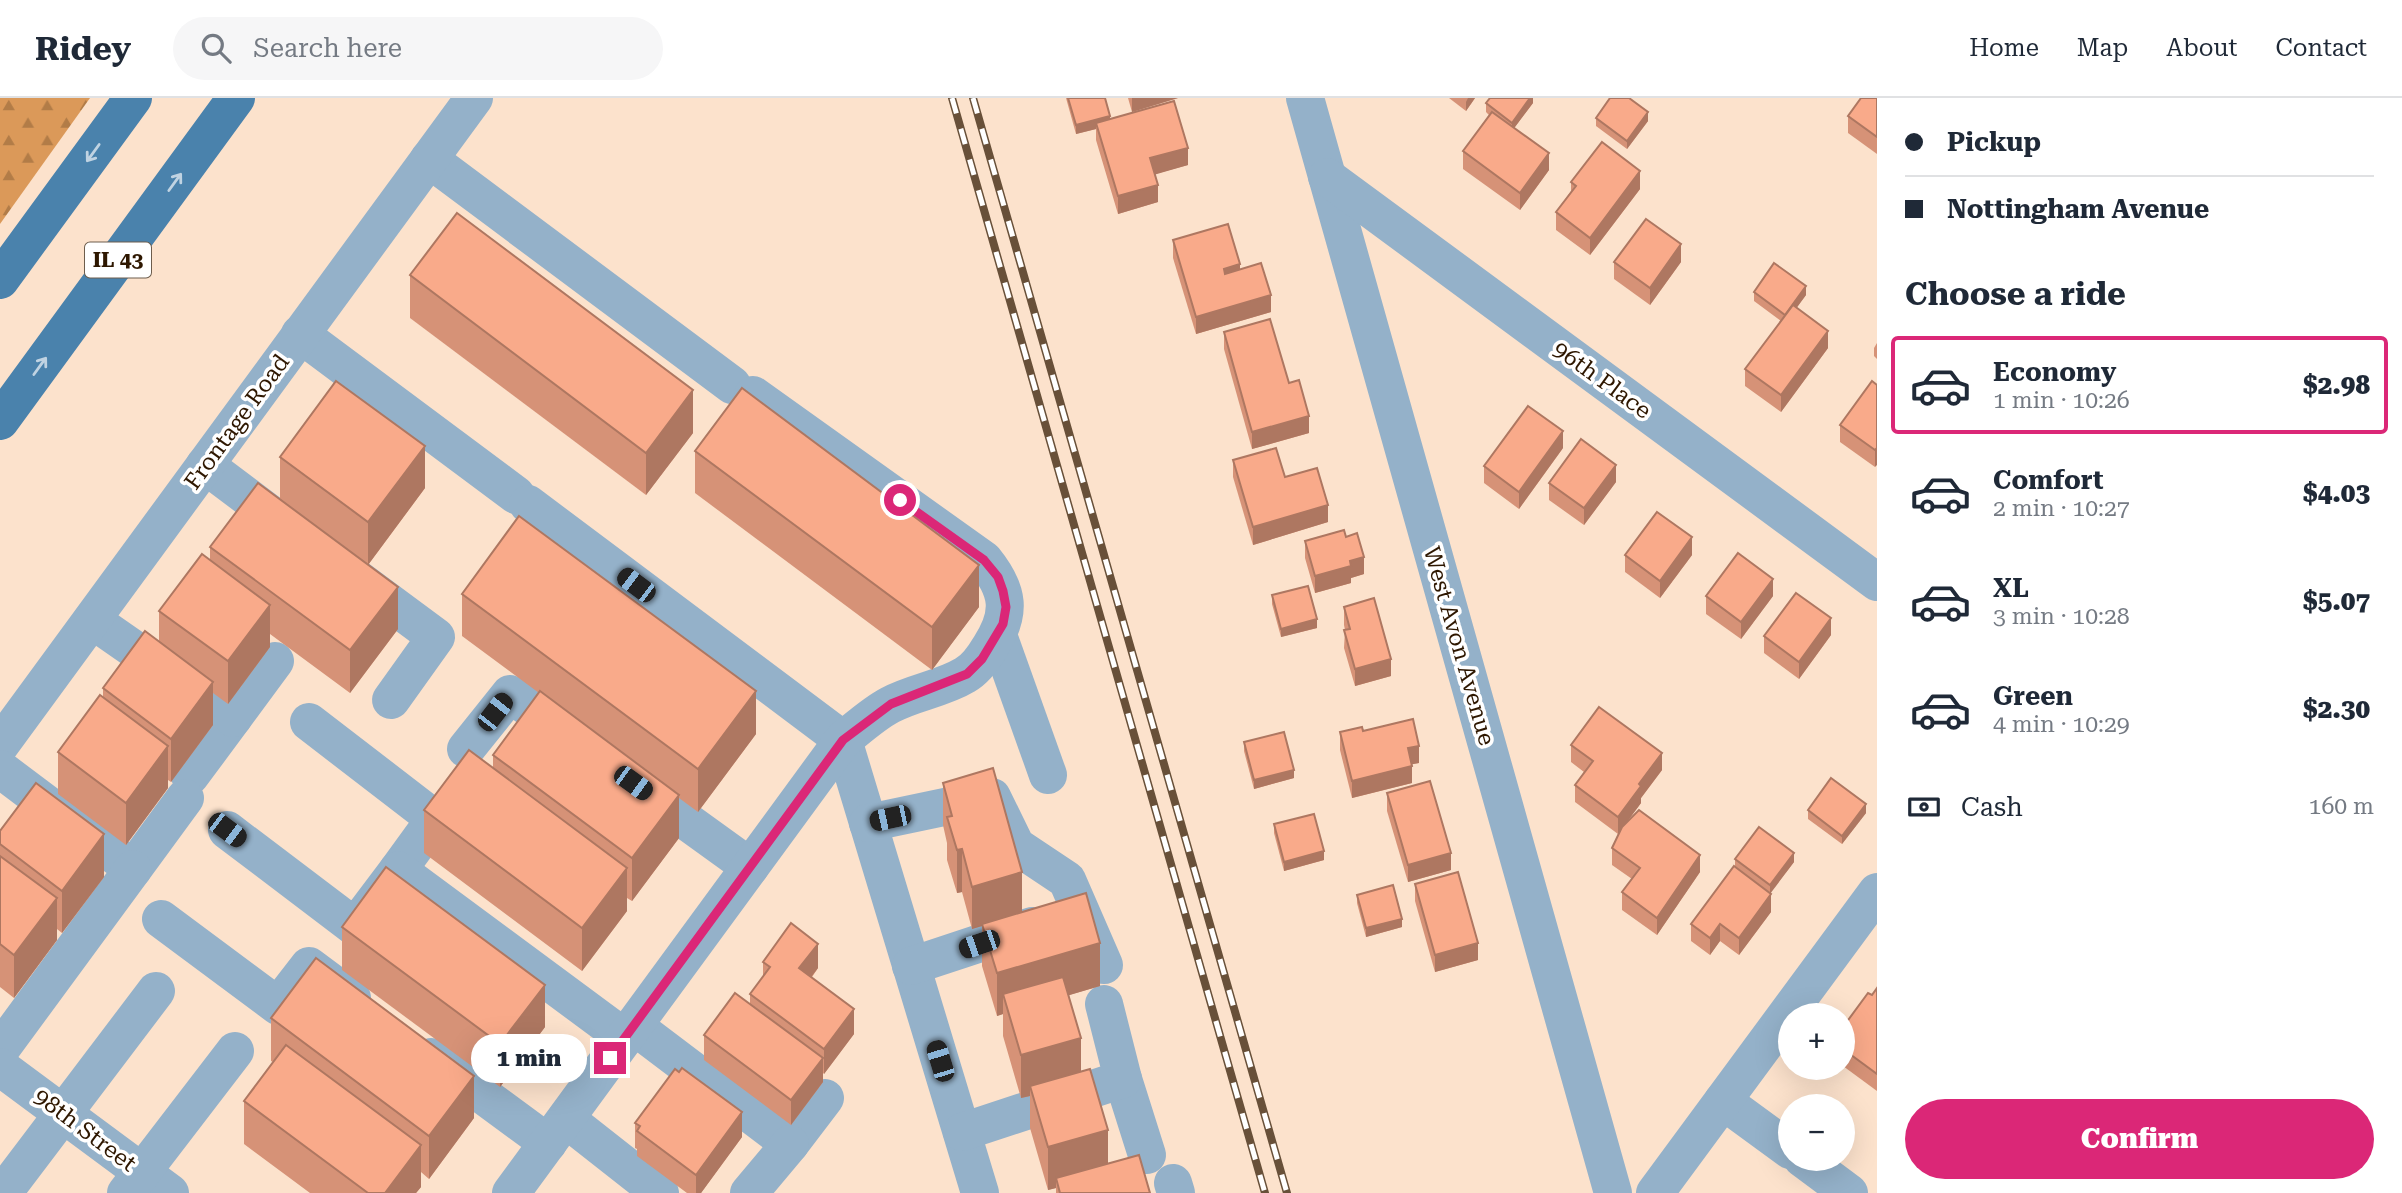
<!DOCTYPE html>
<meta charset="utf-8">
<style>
body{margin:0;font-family:"Roboto Serif",serif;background:#f6f6f7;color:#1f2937;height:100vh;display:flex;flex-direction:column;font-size:26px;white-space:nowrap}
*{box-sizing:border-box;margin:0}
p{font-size:23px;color:#747a83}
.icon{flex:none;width:38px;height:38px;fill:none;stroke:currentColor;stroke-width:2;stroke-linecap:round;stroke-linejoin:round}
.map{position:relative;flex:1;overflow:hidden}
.side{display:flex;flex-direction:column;background:#fff;width:525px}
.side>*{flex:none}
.guide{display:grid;align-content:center;height:154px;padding:0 28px;background:#fff}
.fabs{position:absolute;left:1778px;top:905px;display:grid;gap:14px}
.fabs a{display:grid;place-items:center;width:77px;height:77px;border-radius:50%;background:#fff;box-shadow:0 7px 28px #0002;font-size:35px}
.end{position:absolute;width:32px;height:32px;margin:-16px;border:9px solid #db2777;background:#fff;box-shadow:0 0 0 4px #fff}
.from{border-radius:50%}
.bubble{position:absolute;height:49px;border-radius:24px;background:#fff;box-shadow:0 7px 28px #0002;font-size:23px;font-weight:800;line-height:49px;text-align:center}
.car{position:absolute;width:21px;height:42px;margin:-21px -10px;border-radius:9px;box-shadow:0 0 5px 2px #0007;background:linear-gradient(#222 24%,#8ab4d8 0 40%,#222 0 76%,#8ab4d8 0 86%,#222 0)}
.guide b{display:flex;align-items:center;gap:24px;height:66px;font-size:26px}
.guide b+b{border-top:2px solid #e0e1e3}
.guide i{width:18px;height:18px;background:#1f2937}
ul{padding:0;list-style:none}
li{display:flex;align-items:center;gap:21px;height:98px;margin:0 14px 10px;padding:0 14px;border:4px solid transparent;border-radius:7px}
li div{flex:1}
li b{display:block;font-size:26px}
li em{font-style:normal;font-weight:800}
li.current{border-color:#db2777}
li>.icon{width:63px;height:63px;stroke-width:1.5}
h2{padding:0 28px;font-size:32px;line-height:84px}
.pay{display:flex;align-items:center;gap:18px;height:77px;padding:0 28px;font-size:26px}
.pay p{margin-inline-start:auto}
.cta{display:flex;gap:14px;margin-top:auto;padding:14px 28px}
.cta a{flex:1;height:80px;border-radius:42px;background:#db2777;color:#fff;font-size:28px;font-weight:800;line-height:80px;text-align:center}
header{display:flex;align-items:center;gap:42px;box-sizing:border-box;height:98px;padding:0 35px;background:#fff;border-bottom:2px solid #e0e1e3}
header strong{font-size:33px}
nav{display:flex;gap:38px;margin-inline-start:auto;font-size:24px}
.search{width:490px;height:63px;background:#f6f6f7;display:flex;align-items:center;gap:18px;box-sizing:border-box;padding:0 24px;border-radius:38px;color:#747a83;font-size:26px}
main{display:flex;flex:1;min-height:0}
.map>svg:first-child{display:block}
.forest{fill:url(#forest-firs)}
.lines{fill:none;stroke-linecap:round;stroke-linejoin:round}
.minor{stroke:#94b1c9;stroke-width:38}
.major{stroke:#4a82ac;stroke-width:38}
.rail-casing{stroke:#685039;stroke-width:8}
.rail{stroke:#fff;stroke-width:5;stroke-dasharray:16;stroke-linecap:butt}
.wall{fill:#d69277}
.shaded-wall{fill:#ae7761}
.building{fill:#f9aa8a;stroke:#ae7761;stroke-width:2}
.oneway{stroke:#c0d3e2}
.route{stroke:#db2777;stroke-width:9}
.labels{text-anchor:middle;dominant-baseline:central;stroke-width:7;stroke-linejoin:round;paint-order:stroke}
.shield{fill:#fff;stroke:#6d5d4c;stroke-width:2}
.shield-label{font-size:21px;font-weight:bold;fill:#2e1700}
.street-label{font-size:23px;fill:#2e1700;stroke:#fff}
</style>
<header>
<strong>Ridey</strong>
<div class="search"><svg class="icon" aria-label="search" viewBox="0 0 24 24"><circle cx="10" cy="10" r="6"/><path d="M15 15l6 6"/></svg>Search here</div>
<nav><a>Home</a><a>Map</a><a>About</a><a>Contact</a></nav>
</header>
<main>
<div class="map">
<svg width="1877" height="1095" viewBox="0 0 1877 1095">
<defs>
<pattern id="forest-firs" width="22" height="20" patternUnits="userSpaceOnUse" patternTransform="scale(1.75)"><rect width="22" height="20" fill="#db9959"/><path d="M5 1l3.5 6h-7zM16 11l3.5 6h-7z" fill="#b27c47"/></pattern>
</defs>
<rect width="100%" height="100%" fill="#fce2cc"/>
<path class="forest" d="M0,0H90L0,126Z"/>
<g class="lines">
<g class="minor">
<path d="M1305,0L1613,1095"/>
<path d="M429,61L732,287"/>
<path d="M1327,79L1877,484"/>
<path d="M300,236L516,397"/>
<path d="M205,367L290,431"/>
<path d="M528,406L843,642"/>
<path d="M355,479L436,539L391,602"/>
<path d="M92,522L233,620L190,678"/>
<path d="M998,537L1048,677"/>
<path d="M233,620L275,563"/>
<path d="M309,624L435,721L398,772"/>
<path d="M843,642L980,1095"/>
<path d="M0,647L474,0"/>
<path d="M466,651L510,596L570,639"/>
<path d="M0,671L133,771L185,700"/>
<path d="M635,686L750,769"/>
<path d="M868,725L992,699L1016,748L1067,782L1104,867"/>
<path d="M227,732L355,829L398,772L625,940"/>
<path d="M161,821L278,908L309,868L352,900"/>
<path d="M911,868L1032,828"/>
<path d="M634,928L790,1046L825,1000"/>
<path d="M0,952L133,771"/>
<path d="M431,959L548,1045"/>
<path d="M0,969L170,1095"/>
<path d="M1123,981L1147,1057"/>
<path d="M1723,1003L1790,1052"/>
<path d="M566,1021L660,1095"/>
<path d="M962,1034L1123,981L1104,906"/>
<path d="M1802,1060L1849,1095"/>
<path d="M1173,1085L1176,1095"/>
<path d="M3,1095L156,893"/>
<path d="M126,1095L235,953"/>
<path d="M511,1095L843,642C858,630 873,616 890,607C914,594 942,591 965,577C976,571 984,559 990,549C1012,515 1009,493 984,462L753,297"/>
<path d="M749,1095L790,1046"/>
<path d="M1655,1095L1877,794"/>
</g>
<g class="major">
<path d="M0,182L133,0"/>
<path d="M0,323L236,0"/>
</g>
<g class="rail-casing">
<g id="rail">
<path d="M952,0L1265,1095"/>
<path d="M973,0L1287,1095"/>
</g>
</g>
<use href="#rail" class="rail"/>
</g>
<g class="wall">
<path d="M1066,0H1105L1110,21L1188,67L1155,76L1158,104L1118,116L1096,42V31L1076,36Z"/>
<path d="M1128,0H1178L1132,14Z"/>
<path d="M1449,0H1475L1466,13Z"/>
<path d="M1533,0V5L1514,30L1549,72L1520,112L1463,71V53L1489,17L1486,14V5Z"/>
<path d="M1877,0V56L1848,35V18Z"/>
<path d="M1596,20L1648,23L1627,51L1596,28Z"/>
<path d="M1571,84L1640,91L1590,157L1556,132V114L1571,93Z"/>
<path d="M1173,142L1240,171L1271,214L1196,236L1173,160Z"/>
<path d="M1614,164H1681L1650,207L1614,181Z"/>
<path d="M410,177L693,335L646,397L410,220Z"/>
<path d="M1754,194L1806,197L1796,210L1828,250L1781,314L1745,288V271L1781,223L1754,203Z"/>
<path d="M1224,234L1309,335L1252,351L1224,251Z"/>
<path d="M1877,245V261L1874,258V250Z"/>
<path d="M1877,287L1875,369L1840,344V327Z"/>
<path d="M1563,350L1519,411L1484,385V368Z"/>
<path d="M695,353L979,509L932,572L695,395Z"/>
<path d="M280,359L425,390L368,467L398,531L350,595L270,536V549L228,606L213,595V627L171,684L168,682V690L126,747L58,696V654L103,599V590L159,544V513L210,462V449L280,401Z"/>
<path d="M1233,362L1328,424L1253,447L1233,379Z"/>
<path d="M1616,384L1584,427L1549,402V385Z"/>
<path d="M1346,439L1364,476L1351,480V485L1315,495L1305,460V443Z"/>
<path d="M1625,457H1692L1660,500L1625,474Z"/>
<path d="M462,496L756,636L698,714L679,700V740L632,803L627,800V813L582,873L424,755V712L493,670V657L539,595L462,538Z"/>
<path d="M1272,497L1317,530L1281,539L1272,506Z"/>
<path d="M1706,498H1773L1741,541L1706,516Z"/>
<path d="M1344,509L1391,578L1355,588L1344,550L1345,532L1344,527Z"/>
<path d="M1831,537L1799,581L1764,555V538Z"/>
<path d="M1363,633L1419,665L1412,666V685L1352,700L1340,652V634Z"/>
<path d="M1244,644L1294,680L1254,691L1244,653Z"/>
<path d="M1571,647L1662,672L1641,700V705L1627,724L1700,774L1657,837L1622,812V794L1632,781L1612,767V750L1618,736L1575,704V687L1584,674L1571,664Z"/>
<path d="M943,685L1022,814L1100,888L1069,897L1081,973L1108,1065L1150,1095H1056V1090L1048,1092L1030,1030V998L1021,1000L1003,938V916L997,918L982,868V828L972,831L962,794L957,795L947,762V745L943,727Z"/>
<path d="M1387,695L1451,772L1408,784L1387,713Z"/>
<path d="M1808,712L1866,715L1842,746L1808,721Z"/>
<path d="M1274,726L1324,762L1284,773L1274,735Z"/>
<path d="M0,733L104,779L62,835L57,831V842L14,900L0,889Z"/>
<path d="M1735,761L1794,764L1770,795L1771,814L1739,857L1720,843L1710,857L1691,843V826L1735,770Z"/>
<path d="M1415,786L1478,862L1435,874L1415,803Z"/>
<path d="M1357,797L1402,829L1366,839L1357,805Z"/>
<path d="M342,829L545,929L500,989L342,872Z"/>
<path d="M763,864L818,870L812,879L854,936L824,976L823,975V984L791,1027L704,962V937L750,906V896L763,879Z"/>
<path d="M1877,890V993L1843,968V929Z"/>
<path d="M271,920L474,1020L429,1081L421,1074V1089L416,1095H310L244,1046V1003L273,964L271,963Z"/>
<path d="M635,1025L742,1039L701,1095H687L637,1058V1051L635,1050Z"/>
</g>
<g class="shaded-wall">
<path d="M1132,0H1178L1132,14Z"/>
<path d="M1468,0H1475L1466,13V4Z"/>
<path d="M1530,0H1533V5L1512,33V25Z"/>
<path d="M1648,14V23L1627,51V43Z"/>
<path d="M1110,18V27L1096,25V31L1076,36V27Z"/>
<path d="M1188,50V67L1150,78V60Z"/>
<path d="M1549,55V72L1520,112V95Z"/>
<path d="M1640,73V91L1590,157V140Z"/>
<path d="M1158,87V104L1118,116V98Z"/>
<path d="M1681,146V164L1650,207V190Z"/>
<path d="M1240,166V183L1224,188V171Z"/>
<path d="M1806,188V197L1785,226V217Z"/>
<path d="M1271,197V214L1196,236V219Z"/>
<path d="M1828,233V250L1781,314V297Z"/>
<path d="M693,292V335L646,397V355Z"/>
<path d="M1309,318V335L1252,351V334Z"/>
<path d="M1563,333V350L1519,411V394Z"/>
<path d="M425,348V390L368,467V424Z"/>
<path d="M1877,350V367L1875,369V352Z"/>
<path d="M1616,367V384L1584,427V410Z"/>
<path d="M1328,407V424L1253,447V429Z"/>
<path d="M1692,439V457L1660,500V483Z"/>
<path d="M1364,459V476L1351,480V485L1315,495V478L1350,463Z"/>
<path d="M979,467V509L932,572V529Z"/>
<path d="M1773,481V498L1741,541V524Z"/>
<path d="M398,489V531L350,595V552Z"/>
<path d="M270,507V549L228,606V563Z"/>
<path d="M1831,520V537L1799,581V564Z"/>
<path d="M1317,521V530L1281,539V531Z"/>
<path d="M1391,561V578L1355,588V571Z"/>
<path d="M213,584V627L171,684V641Z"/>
<path d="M756,593V636L698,714V671Z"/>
<path d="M168,648V690L126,747V705Z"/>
<path d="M1419,648V665L1408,667V650Z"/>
<path d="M1662,655V672L1641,700V705L1618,736V719L1639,686Z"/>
<path d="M1412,668V685L1352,700V683Z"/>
<path d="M1294,672V680L1254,691V682Z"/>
<path d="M679,697V740L632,803V760Z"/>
<path d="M1866,706V715L1842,746V738Z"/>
<path d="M104,736V779L62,835V793Z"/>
<path d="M962,751V794L957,795V752Z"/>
<path d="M1324,753V762L1284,773V764Z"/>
<path d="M1451,755V772L1408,784V767Z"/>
<path d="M1794,755V764L1770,796V787Z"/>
<path d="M1700,757V774L1657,837V820Z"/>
<path d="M627,770V813L582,873V830Z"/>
<path d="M1022,774V817L982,826V828L972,831V789Z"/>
<path d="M1771,796V814L1739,857V840Z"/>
<path d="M57,800V842L14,900V857Z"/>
<path d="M1402,821V829L1366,839V830Z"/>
<path d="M1720,826V843L1710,857V840Z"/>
<path d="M1100,845V888L1009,915L1003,896V916L997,918V875Z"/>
<path d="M1478,845V862L1435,874V857Z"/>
<path d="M818,846V870L799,895V870Z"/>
<path d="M545,887V929L500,989V946Z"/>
<path d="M854,911V936L824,976V951Z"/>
<path d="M1081,940V983L1030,988V998L1021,1000V957Z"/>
<path d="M823,960V984L791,1027V1002Z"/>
<path d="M474,978V1020L429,1081V1038Z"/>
<path d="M742,1014V1039L701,1095H696V1077Z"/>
<path d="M1108,1032V1075L1056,1080V1090L1048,1092V1049Z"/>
<path d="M421,1047V1089L416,1095H385Z"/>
</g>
<g class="building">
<path d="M1068,0H1105L1110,18L1076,27Z"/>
<path d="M1490,0H1530L1512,25L1486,5Z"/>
<path d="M1610,0H1629L1648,14L1627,43L1596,20Z"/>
<path d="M1861,0H1877V39L1848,18Z"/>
<path d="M1174,3L1188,50L1150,60L1158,87L1118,98L1096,25Z"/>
<path d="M1492,14L1549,55L1520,95L1463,53Z"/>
<path d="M1602,44L1640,73L1590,140L1556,114L1576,88L1571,84Z"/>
<path d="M457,115L693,292L646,355L410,177Z"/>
<path d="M1646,121L1681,146L1650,190L1614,164Z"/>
<path d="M1228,126L1240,166L1224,171L1225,176L1261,165L1271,197L1196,219L1173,142Z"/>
<path d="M1774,165L1806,188L1785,217L1754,194Z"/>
<path d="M1793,207L1828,233L1781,297L1745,271Z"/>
<path d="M1270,221L1289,285L1299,282L1309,318L1252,334L1224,234Z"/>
<path d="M336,283L425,348L368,424L280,359Z"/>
<path d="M1872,283L1877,287V350L1875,352L1840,327Z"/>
<path d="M742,290L979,467L932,529L695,353Z"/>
<path d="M1528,308L1563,333L1519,394L1484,368Z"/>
<path d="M1581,341L1616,367L1584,410L1549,385Z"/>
<path d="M1276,350L1285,379L1317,370L1328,407L1253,429L1233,362Z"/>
<path d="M258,385L398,489L350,552L210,449Z"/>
<path d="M1657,414L1692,439L1660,483L1625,457Z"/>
<path d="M519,418L756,593L698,671L462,496Z"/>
<path d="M1344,432L1346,439L1357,435L1364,459L1350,463L1351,468L1315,478L1305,443Z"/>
<path d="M1738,455L1773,481L1741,524L1706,498Z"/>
<path d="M202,456L270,507L228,563L159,513Z"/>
<path d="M1308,488L1317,521L1281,531L1272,497Z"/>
<path d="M1796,495L1831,520L1799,564L1764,538Z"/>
<path d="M1374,500L1391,561L1355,571L1344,532L1350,531L1344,509Z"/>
<path d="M145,533L213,584L171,641L103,590Z"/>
<path d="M540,593L679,697L632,760L493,657Z"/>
<path d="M100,597L168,648L126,705L58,654Z"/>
<path d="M1599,609L1662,655L1639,686L1641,688L1618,719L1575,687L1593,663L1571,647Z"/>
<path d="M1413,621L1419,648L1408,650L1412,668L1352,683L1340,634L1362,629L1363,633Z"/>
<path d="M1284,634L1294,672L1254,682L1244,644Z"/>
<path d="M469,652L627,770L582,830L424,712Z"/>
<path d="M993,670L1022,774L972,789L962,751L957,752L947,719L952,718L943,685Z"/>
<path d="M1831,680L1866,706L1842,738L1808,712Z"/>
<path d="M1430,683L1451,755L1408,767L1387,695Z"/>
<path d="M36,685L104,736L62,793L0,746V733Z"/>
<path d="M1639,712L1700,757L1657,820L1622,794L1640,770L1612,750L1622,729Z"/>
<path d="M1314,716L1324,753L1284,764L1274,726Z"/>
<path d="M1759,729L1794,755L1770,787L1735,761Z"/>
<path d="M0,758L57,800L14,857L0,846Z"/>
<path d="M1734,768L1771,796L1739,840L1720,826L1710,840L1691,826Z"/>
<path d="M386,769L545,887L500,946L342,829Z"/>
<path d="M1458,774L1478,845L1435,857L1415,786Z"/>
<path d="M1393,787L1402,821L1366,830L1357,797Z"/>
<path d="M1086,795L1100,845L997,875L982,826Z"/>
<path d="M791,825L818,846L799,870L854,911L824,951L750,896L770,869L763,864Z"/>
<path d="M316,860L474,978L429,1038L271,920Z"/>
<path d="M1063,879L1081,940L1021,957L1003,896Z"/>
<path d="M1877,890V976L1843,951V944L1844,942L1843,941V929L1868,895L1872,897Z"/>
<path d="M735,895L823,960L791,1002L704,937Z"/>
<path d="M286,947L421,1047L385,1095H368L244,1003Z"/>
<path d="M682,970L742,1014L696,1077L637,1033L640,1028L635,1025L675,971L679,974Z"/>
<path d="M1090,971L1108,1032L1048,1049L1030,988Z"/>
<path d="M1139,1057L1150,1095H1060L1056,1080Z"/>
</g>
<defs><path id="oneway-shaft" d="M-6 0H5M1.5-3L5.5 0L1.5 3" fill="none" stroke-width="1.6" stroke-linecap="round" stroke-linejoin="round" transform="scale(1.75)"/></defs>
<g class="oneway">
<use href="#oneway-shaft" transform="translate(93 55) rotate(126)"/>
<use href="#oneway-shaft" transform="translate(175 84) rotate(-54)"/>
<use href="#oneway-shaft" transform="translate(40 268) rotate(-54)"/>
</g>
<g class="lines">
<path class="route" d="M610,960L843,642L891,606L967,576L982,561L1003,526L1006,509L1003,493L998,479L984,462L900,402"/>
</g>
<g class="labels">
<rect class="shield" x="85" y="144.5" width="66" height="35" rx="5"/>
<g class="shield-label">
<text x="118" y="162">IL 43</text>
</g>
<g class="street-label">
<text transform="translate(1602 282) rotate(36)">96th Place</text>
<text transform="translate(237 324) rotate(-54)">Frontage Road</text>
<text transform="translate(1459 548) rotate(74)">West Avon Avenue</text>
<text transform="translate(85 1032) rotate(37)">98th Street</text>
</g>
</g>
</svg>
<div class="fabs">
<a>+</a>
<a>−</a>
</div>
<i class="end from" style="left:900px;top:402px"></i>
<i class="end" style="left:610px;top:960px"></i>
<div class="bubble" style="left:471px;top:936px;width:116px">1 min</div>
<i class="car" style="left:636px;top:487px;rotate:307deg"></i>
<i class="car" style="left:495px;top:614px;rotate:38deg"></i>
<i class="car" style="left:633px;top:685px;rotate:126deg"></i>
<i class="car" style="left:890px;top:720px;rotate:258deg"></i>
<i class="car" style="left:227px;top:732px;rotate:127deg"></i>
<i class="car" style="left:979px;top:846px;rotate:251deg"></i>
<i class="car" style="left:940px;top:963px;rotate:343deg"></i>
</div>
<section class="side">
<div class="guide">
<b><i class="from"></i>Pickup</b>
<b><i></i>Nottingham Avenue</b>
</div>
<h2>Choose a ride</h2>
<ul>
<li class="current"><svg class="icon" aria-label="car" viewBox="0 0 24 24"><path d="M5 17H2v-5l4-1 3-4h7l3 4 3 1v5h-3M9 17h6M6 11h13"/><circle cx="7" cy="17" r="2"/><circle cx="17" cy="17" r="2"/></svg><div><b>Economy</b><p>1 min · 10:26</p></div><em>$2.98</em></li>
<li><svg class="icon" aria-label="car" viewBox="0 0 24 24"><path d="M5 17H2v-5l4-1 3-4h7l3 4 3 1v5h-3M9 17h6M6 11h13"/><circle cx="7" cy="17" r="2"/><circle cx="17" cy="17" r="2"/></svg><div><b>Comfort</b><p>2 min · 10:27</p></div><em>$4.03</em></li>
<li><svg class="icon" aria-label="car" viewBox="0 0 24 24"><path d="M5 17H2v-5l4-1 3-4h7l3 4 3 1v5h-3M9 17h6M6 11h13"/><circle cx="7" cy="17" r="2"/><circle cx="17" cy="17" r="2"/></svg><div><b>XL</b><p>3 min · 10:28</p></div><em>$5.07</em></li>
<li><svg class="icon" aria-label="car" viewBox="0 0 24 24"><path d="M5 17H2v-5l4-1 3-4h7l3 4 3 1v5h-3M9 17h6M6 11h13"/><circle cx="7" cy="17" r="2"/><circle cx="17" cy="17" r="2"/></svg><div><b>Green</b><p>4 min · 10:29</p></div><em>$2.30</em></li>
</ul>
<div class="pay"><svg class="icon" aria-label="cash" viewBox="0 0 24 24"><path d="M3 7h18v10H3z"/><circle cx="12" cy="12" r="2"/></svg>Cash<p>160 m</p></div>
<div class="cta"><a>Confirm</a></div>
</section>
</main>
